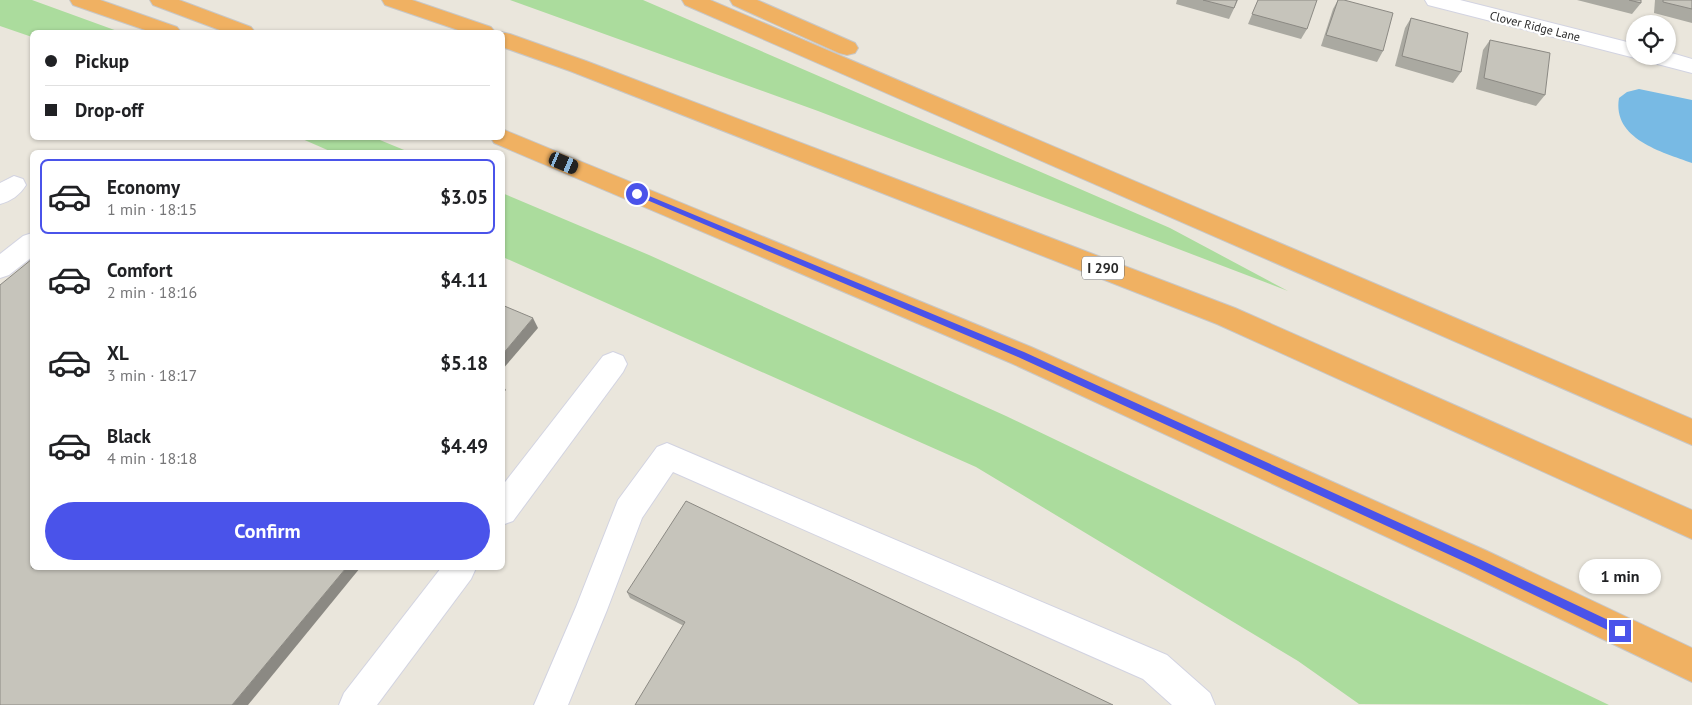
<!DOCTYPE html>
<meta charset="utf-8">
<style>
body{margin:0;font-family:"PT Sans",sans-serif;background:#f2f2f2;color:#202124;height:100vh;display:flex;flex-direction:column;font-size:19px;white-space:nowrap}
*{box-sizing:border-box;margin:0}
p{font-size:16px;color:#757577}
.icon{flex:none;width:28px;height:28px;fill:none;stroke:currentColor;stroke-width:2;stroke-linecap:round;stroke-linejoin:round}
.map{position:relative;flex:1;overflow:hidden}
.details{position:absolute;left:30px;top:150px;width:475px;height:420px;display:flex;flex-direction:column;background:#fff;border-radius:8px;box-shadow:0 1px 4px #0004}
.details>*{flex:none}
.guide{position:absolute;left:30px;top:30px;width:475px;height:110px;border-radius:8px;box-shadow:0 1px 4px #0004;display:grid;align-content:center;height:110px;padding:0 15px;background:#fff}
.tools{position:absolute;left:1626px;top:15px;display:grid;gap:10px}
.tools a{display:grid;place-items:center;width:50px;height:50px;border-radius:50%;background:#fff;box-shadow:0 1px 4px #0004;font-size:25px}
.end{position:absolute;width:22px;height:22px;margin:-11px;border:6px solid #4a53ea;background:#fff;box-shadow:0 0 0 2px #fff}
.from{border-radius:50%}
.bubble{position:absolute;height:35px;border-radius:18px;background:#fff;box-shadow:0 1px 4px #0004;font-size:16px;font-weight:600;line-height:35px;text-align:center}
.car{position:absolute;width:15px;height:30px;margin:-15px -8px;border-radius:6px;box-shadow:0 0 4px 1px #0007;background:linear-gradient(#222 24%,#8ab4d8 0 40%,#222 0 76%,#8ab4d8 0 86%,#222 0)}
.guide b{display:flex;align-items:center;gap:18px;height:48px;font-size:19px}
.guide b+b{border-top:1px solid #e0e0e0}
.guide i{width:12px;height:12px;background:#202124}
ul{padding:9px 0 0;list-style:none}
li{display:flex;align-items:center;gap:15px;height:75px;margin:0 10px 8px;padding:0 5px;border:2px solid transparent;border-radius:8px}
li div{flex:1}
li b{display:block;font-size:19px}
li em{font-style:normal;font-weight:600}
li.active{border-color:#4a53ea}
li>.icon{width:45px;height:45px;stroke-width:1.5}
.action{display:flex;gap:10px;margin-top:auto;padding:10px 15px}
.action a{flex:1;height:58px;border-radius:30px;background:#4a53ea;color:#fff;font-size:20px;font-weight:600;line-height:58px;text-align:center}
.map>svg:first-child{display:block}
.green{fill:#abdc9d}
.water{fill:#78bae4}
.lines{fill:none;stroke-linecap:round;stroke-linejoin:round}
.minor-casing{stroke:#d2d3e1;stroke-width:2}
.highway-casing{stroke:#c7c7c7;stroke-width:2}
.minor{fill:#fff;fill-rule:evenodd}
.highway{fill:#f0b162;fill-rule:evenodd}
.wall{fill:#aaa9a1}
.shaded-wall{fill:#8b8983}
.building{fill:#c6c4bb;stroke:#8b8983}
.route{fill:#4a53ea}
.labels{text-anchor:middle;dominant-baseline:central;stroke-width:4.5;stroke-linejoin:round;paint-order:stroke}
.far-street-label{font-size:12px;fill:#292929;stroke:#fff}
.shield{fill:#fff;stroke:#696969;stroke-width:1}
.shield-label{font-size:14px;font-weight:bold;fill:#292929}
</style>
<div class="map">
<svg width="1692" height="705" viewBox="0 0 1692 705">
<rect width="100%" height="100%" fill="#eae6dc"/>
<g class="green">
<path d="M0,0H32L120,32H32V37L0,26Z"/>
<path d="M510,0H643L1170,228L1288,291L818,111Z"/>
<path d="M300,138H375L409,152H332Z"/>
<path d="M502,193L649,255L1006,416L1609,705L1359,704L1298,661L976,467L505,258L502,256Z"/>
</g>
<path class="water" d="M1639,89L1692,100V163C1662,152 1612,139 1619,98L1627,92Z"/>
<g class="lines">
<g class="minor-casing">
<g id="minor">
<path d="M1425,0H1460L1635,44V56H1642L1635,58L1428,5Z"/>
<path d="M1668,52L1692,59V73L1646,61L1643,56H1668Z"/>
<path d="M14,176L23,179L26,185C20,195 11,201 0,204V183Z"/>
<path d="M32,233V257L9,275L0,278V254L23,236Z"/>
<path d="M613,352L623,356L627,364L623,372L513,521L502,525V486L603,356Z"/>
<path d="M667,443L1167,655L1210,693L1215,705H1172L1143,679L673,472L642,518L607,610L568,705H534L576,607L618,500L657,447Z"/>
<path d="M441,568H476L471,579L377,705H339L344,693Z"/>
</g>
</g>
<g class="highway-casing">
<g id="highway">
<path d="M70,0H100L177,27L181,32H151L73,5Z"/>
<path d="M150,0H179L251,27L255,32H225L153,5Z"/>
<path d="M382,0H412L491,27L495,32H464L385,5Z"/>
<path d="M682,0H710L1692,419V445L685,5Z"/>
<path d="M730,0H757L855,43L858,48L855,53L847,55L839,53L733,5Z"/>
<path d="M501,32L510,34L586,61L1235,308L1692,510V539L1217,324L570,71L502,47V32Z"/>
<path d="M502,129L1031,347L1487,551L1692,648V682L1465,573L1011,363L494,143L491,138H502Z"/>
</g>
</g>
<use href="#minor" class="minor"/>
<use href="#highway" class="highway"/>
</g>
<g class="wall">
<path d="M1177,0H1238L1229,19L1176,4Z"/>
<path d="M1258,0L1307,29L1301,39L1248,24Z"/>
<path d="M1338,0L1383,51L1377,62L1321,46L1333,9Z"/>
<path d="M1577,0H1641V3L1632,14Z"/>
<path d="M1655,0H1692V23L1654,13Z"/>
<path d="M1411,18L1461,72L1453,83L1395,66L1405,28Z"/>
<path d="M1490,40L1545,95L1536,106L1476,89L1483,50Z"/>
<path d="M627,592L1113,705L682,625L630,598Z"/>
</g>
<g class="shaded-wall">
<path d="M533,318L538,328L502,370V355Z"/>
<path d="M502,384L506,390L502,394Z"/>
<path d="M346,568H360L248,705H232Z"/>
</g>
<g class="building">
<path d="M1203,0H1237L1234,8Z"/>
<path d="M1258,0H1317L1307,29L1252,14Z"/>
<path d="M1338,0H1344L1393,13L1383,51L1326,35Z"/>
<path d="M1629,0H1641V3Z"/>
<path d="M1663,0H1692V9L1663,2Z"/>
<path d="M1411,18L1468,33L1461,72L1402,56Z"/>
<path d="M1490,40L1550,53L1545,95L1484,78Z"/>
<path d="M32,259V568H346L232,705H0V285Z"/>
<path d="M502,305L533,318L502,355Z"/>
<path d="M686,501L1113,705H635L685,622L627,592Z"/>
</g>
<path class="route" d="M637,191L1024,352L1479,559L1623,627V634H1616L1472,565L1018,357L635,195L634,194Z"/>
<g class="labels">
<g class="far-street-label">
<text transform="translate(1535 26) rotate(14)">Clover Ridge Lane</text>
</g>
<rect class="shield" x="1082" y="256.5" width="42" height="23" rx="4"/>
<g class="shield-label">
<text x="1103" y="268">I 290</text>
</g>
</g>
</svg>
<div class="tools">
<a><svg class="icon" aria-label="locate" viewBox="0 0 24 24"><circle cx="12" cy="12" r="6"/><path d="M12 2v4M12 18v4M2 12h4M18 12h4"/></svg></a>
</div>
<i class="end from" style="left:637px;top:194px"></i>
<i class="end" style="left:1620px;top:631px"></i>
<div class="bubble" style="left:1579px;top:559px;width:82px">1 min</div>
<i class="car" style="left:564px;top:163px;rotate:113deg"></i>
<div class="guide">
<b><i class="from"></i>Pickup</b>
<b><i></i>Drop-off</b>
</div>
<section class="details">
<ul>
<li class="active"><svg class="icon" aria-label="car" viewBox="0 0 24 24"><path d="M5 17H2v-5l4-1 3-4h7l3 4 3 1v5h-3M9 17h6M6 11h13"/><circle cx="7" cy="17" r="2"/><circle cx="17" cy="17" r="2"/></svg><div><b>Economy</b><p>1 min · 18:15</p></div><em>$3.05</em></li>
<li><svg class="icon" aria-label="car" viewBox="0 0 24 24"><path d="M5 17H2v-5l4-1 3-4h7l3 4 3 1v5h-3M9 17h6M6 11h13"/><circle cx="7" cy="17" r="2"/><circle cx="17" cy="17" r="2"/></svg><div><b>Comfort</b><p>2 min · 18:16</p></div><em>$4.11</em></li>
<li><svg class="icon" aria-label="car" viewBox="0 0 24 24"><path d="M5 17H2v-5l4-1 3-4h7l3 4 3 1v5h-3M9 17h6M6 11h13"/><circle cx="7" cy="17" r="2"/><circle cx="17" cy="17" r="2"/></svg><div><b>XL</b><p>3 min · 18:17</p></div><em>$5.18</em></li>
<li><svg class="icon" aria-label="car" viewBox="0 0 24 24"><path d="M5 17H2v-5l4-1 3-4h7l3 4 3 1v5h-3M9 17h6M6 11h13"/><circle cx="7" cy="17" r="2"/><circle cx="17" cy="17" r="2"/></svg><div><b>Black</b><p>4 min · 18:18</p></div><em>$4.49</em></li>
</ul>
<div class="action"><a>Confirm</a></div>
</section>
</div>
